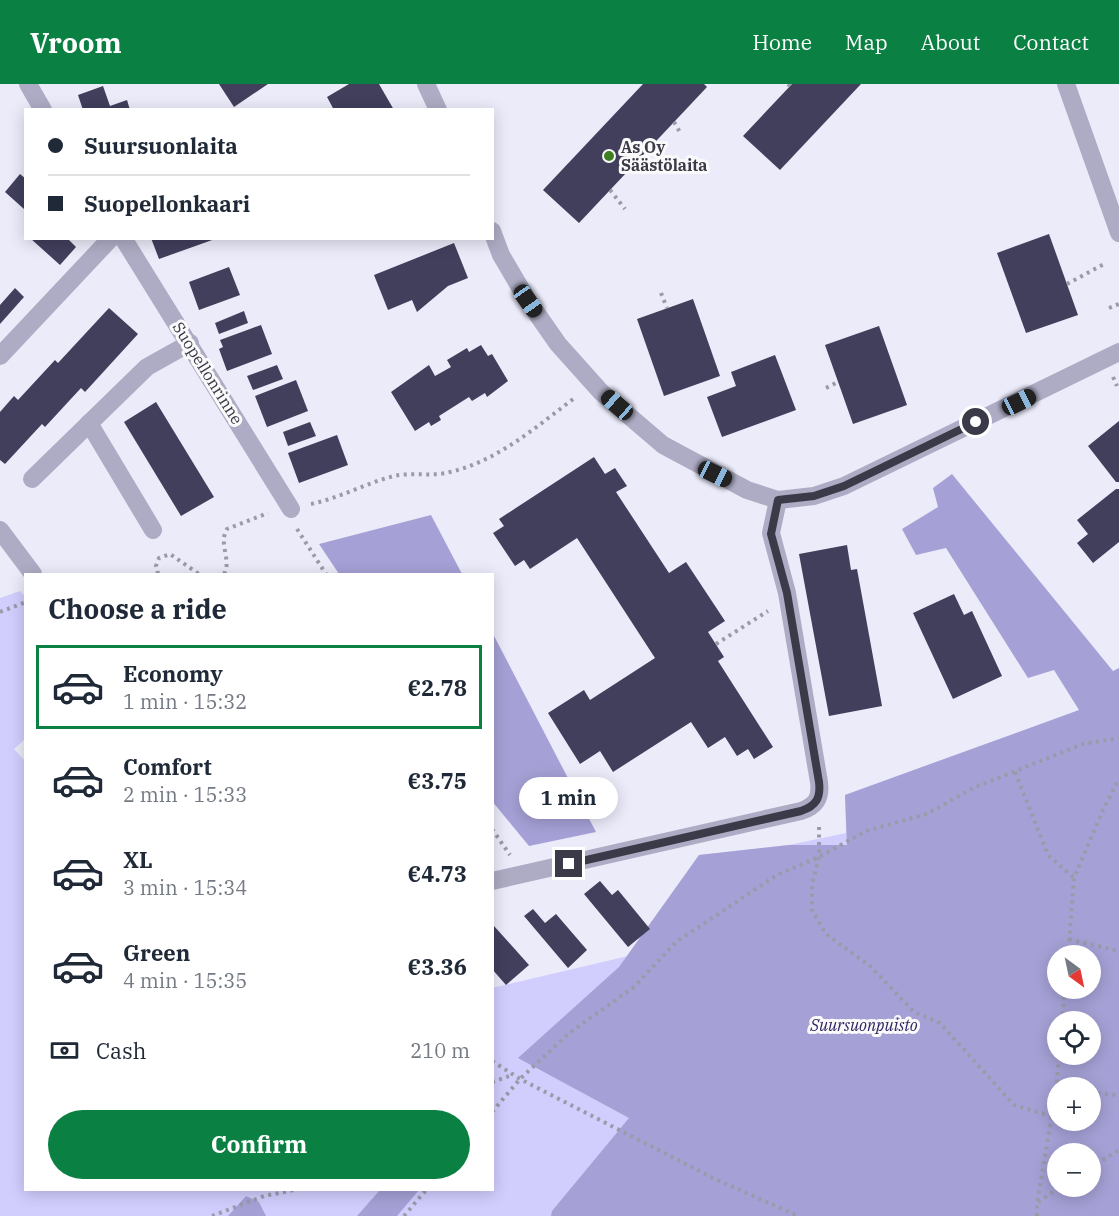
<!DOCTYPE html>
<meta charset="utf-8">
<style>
body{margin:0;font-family:"IBM Plex Serif",serif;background:#f2f2f3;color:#1f2937;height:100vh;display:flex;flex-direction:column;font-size:22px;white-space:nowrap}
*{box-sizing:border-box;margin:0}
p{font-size:20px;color:#747a83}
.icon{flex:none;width:33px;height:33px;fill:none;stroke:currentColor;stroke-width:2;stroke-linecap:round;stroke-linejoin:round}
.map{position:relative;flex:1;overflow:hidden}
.side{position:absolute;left:24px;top:489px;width:470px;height:618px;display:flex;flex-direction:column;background:#fff;border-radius:0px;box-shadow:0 3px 15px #0003}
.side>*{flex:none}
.hud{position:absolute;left:24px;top:24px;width:470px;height:132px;border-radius:0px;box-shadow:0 3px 15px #0003;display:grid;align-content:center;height:132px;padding:0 24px;background:#fff}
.needle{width:39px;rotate:147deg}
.tools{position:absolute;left:1047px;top:861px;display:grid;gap:12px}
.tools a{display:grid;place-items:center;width:54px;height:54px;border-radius:50%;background:#fff;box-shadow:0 3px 15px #0003;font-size:30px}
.end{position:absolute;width:27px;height:27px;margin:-14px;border:8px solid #3b3a48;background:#fff;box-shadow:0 0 0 3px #fff}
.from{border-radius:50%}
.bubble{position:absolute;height:42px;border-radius:21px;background:#fff;box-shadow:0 3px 15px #0003;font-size:20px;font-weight:700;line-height:42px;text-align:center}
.car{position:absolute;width:18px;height:36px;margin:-18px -9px;border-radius:8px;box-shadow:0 0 4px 2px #0007;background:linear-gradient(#222 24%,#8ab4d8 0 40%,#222 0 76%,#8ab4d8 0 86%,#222 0)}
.hud b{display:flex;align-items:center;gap:21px;height:57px;font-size:22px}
.hud b+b{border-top:2px solid #e0e1e3}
.hud i{width:15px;height:15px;background:#1f2937}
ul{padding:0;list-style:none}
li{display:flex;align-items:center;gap:18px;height:84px;margin:0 12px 9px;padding:0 12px;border:3px solid transparent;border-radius:0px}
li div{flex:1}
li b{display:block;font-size:22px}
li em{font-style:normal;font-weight:700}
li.current{border-color:#0b8043}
li>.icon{width:54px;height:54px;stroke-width:1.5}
h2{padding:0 24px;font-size:27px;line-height:72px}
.pay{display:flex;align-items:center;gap:15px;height:66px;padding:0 24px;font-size:22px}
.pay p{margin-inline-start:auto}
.action{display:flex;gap:12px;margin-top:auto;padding:12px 24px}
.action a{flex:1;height:69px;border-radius:36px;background:#0b8043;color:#fff;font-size:24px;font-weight:700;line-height:69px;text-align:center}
header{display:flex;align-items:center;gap:36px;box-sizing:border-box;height:84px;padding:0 30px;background:#0b8043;color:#fff}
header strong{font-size:28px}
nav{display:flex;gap:33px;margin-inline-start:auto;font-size:21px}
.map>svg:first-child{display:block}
.green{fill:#d1cefe;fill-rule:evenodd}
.forest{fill:#a5a1d6;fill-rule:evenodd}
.building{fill:#413f5c}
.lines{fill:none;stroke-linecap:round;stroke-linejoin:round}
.path{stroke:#9b9aa9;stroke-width:4;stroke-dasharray:3 4.5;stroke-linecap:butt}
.minor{stroke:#adacc4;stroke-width:18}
.route{stroke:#3b3a48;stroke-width:8}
.poi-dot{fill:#3e7f20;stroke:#fafafa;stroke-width:2}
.labels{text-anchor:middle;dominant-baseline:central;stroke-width:6;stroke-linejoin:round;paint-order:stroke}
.poi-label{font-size:16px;font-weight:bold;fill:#3b3a48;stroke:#fafafa;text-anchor:start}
.street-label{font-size:16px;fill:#3b3a48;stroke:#fafafa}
.park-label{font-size:16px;font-style:italic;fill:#302362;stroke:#fafafa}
</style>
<header>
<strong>Vroom</strong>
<nav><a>Home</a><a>Map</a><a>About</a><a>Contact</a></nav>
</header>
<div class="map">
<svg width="1119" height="1132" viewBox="0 0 1119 1132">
<rect width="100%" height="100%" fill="#ecebfa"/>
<path class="green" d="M20,507L25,512V655L14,665L26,678V1106H492V904L628,872L699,771L789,761L846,749L845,711L1080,626L1119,584V1132H0V514ZM1058,872H1090V904H1058ZM1058,938H1090V970H1058ZM1058,1004H1090V1036H1058ZM1058,1070H1090V1102H1058Z"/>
<g class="forest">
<path d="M952,390L1113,587L1119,584V1132H551L552,1127L629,1034L518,974L619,883L699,771L789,761H847L845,711L1079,626L1054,586L1028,594L946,464L916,471L902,445L938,423L933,404ZM1058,872H1090V904H1058ZM1058,938H1090V970H1058ZM1058,1004H1090V1036H1058ZM1058,1070H1090V1102H1058Z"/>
<path d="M431,431L462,490H339L319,460Z"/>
<path d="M492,548L596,748L529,762L492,717Z"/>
<path d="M380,1106H419L397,1132H357Z"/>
<path d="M246,1112L259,1118L266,1132H228Z"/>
</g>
<g class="building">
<path d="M219,0H268L234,23Z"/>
<path d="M349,0H379L394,26H334L327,13Z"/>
<path d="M643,0H704L707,3L579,139L543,106Z"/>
<path d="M792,0H861L780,86L743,52Z"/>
<path d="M103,2L110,22L127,16L130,26H83L78,11Z"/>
<path d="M20,90L26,95L24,125L5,108Z"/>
<path d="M1049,150L1078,231L1026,249L997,169Z"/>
<path d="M30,154H67L76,163L60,181Z"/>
<path d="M151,154H215V155L159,175Z"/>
<path d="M454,159L468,194L448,202L417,228L412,216L388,226L374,191Z"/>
<path d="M229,183L240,211L199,226L189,198Z"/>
<path d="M15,204L24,213L0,240V221Z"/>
<path d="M693,215L720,292L664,312L637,235Z"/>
<path d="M109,224L138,250L85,308L81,304L45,343L42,340L5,380L0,376V328L14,312L18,316L55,276L58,279Z"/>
<path d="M244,227L248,239L219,250L215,239Z"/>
<path d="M261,241L272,270L227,287L219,265L223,263L220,256Z"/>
<path d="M879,242L907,321L853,340L825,261Z"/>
<path d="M481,261L488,272L492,270L508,297L487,313L485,309L472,317L469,313L439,332L441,336L431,342L429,338L415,347L391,308L429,281L435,292L451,283L447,276L467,264L469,268Z"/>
<path d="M775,271L796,326L722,353L707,313L736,302L731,288Z"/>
<path d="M277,281L283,295L253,306L247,292Z"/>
<path d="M296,296L308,327L267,343L255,312Z"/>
<path d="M156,318L214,413L181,432L124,338Z"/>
<path d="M1119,337V398H1116L1088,362Z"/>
<path d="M310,338L316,352L288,362L283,348Z"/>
<path d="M337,351L348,381L299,399L288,369Z"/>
<path d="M594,373L605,390L615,384L627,402L616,408L669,489L686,478L725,537L708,548L724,573L718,577L773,663L754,675L748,665L737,672L725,653L708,664L691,638L613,688L600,667L580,680L548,629L584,606L590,616L655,574L577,454L530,485L524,476L515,482L493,449L504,442L499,435Z"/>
<path d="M1116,405H1119V458L1093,479L1077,459L1088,450L1077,436Z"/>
<path d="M847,461L851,486L857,485L882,622L829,632L799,470Z"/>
<path d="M954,510L964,531L972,527L1002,592L953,615L913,529Z"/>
<path d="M600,797L612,811L618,806L650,845L628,863L584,810Z"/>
<path d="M533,825L545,839L556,830L587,866L568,884L524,832Z"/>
<path d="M494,842L529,881L506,901L492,885V844Z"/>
</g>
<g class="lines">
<g class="path">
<path d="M788,0L790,2"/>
<path d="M674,38L681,50"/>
<path d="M610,106L625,125"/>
<path d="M1067,200L1106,179"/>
<path d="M661,209L667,224"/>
<path d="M1109,224L1119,220"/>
<path d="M1113,293L1117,302"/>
<path d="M826,304L838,298"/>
<path d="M311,420C340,414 366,399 394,392C412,388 432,393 450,388C498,377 537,342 576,313"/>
<path d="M297,445L326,490"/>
<path d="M158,490L156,482L159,474L170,470L199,490"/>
<path d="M224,490C232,476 218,460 227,445L268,429"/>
<path d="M0,528L26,518"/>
<path d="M716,560L768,527"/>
<path d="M1015,688L1048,771L1074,794"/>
<path d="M819,743V773L812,801V826L826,850L870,882L914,928L940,939L1014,1021L1051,1032"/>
<path d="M492,745L510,771"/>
<path d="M1069,855L1119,867"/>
<path d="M1068,872L1074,794L1103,726L1119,695"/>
<path d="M1062,938L1065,904"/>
<path d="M492,977L520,995L713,1094L798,1132"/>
<path d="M492,998L512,991"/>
<path d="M1090,1009L1119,1011"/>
<path d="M492,1028L520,995L568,950L634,903L676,858L777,791L819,773L866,747L927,730L973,704L1083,660L1119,654"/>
<path d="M1090,1084L1119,1066"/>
<path d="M1038,1118L1062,1102"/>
<path d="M212,1132L264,1112L294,1106"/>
<path d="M404,1132L426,1106"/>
<path d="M1037,1132V1119L1056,1007L1059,970"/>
</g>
<g class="minor">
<path d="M28,0L43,26"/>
<path d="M426,0L438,26"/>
<path d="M1066,0L1119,149"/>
<path d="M492,147L501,171L528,217L558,260L601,308L663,361L747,406L778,416L814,412L844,402L1119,268"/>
<path d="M123,154L291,425"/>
<path d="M0,272L111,154"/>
<path d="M89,339L153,446"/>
<path d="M32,395L147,283L190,259"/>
<path d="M0,446L33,490"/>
<path d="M492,797L801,727C816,722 821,714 819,698L787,509L771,449L778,416"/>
</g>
</g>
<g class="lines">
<path class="route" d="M569,780L801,727C816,722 821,714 819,698L787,509L771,450L778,416L814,412L844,402L976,338"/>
</g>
<circle class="poi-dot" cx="609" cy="72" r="6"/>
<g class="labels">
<g class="poi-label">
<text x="621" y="63">As Oy<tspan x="621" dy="18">Säästölaita</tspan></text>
</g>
<g class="street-label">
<text transform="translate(208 289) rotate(58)">Suopellonrinne</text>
</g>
<g class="park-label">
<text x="864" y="941">Suursuonpuisto</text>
</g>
</g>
</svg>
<div class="tools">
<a><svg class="needle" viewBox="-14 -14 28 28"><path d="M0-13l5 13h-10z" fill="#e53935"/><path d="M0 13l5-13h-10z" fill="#747a83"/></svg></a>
<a><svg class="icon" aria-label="locate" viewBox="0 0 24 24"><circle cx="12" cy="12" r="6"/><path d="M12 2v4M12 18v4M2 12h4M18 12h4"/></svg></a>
<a>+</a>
<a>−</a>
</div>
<i class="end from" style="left:976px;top:338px"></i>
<i class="end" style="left:569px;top:780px"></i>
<div class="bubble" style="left:519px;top:693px;width:99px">1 min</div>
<i class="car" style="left:528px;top:217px;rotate:145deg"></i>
<i class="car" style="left:1019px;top:318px;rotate:64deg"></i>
<i class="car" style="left:617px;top:321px;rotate:311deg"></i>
<i class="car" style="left:715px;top:390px;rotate:116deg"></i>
<div class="hud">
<b><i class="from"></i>Suursuonlaita</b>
<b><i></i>Suopellonkaari</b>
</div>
<section class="side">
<h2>Choose a ride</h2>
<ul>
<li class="current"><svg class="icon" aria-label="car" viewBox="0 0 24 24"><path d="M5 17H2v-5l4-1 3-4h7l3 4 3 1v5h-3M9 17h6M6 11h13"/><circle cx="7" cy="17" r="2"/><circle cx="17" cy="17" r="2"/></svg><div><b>Economy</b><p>1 min · 15:32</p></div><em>€2.78</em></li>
<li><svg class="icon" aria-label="car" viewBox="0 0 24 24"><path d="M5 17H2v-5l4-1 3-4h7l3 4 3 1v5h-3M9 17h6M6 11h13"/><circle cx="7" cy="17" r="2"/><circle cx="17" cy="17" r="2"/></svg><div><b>Comfort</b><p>2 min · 15:33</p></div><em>€3.75</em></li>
<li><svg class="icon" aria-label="car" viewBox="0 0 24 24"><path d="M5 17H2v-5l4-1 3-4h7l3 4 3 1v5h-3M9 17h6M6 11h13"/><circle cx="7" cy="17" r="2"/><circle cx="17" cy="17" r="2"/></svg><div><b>XL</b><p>3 min · 15:34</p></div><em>€4.73</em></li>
<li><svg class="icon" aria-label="car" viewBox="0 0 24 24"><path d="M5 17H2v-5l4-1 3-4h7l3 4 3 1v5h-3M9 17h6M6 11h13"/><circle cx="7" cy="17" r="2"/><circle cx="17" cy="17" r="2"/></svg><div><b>Green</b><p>4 min · 15:35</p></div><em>€3.36</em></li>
</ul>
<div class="pay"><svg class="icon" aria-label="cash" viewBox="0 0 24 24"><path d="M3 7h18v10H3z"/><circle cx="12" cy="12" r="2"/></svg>Cash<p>210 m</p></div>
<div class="action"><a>Confirm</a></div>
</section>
</div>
